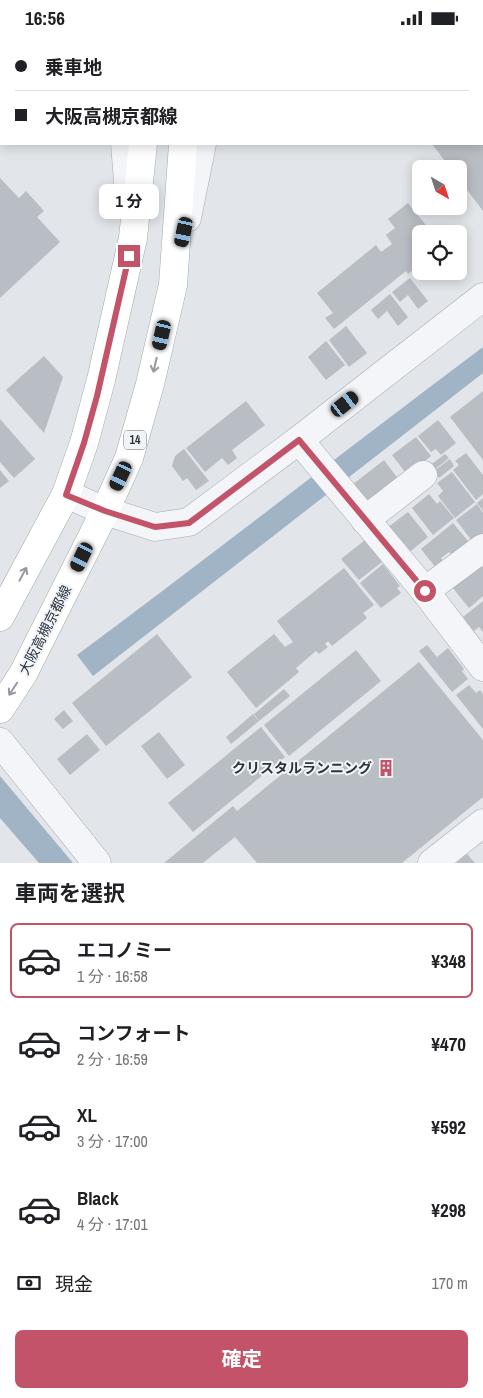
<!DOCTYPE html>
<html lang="ja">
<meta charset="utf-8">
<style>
body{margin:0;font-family:"Archivo Narrow","Noto Sans JP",sans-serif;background:#f2f2f2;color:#202124;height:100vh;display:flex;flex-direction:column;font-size:19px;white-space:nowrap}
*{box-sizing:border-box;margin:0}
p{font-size:16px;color:#757577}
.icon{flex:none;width:28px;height:28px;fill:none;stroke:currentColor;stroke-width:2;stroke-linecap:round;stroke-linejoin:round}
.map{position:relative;height:828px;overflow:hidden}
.sheet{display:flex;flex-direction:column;background:#fff;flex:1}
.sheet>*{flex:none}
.guide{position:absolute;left:0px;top:0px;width:484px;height:110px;box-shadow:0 2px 12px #0003;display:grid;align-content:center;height:110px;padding:0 15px;background:#fff}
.needle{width:32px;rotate:141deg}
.controls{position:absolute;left:412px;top:125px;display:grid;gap:10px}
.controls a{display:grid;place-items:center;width:55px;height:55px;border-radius:8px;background:#fff;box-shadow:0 2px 12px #0003;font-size:25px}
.end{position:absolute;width:22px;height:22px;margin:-11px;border:6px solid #c25368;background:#fff;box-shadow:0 0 0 2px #fff}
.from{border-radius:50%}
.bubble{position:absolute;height:35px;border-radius:8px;background:#fff;box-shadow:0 2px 12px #0003;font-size:16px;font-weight:700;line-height:35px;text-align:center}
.car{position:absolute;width:15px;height:30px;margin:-15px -8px;border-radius:6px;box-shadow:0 0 4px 1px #0007;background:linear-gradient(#222 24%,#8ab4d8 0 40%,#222 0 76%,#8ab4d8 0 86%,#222 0)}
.guide b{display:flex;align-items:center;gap:18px;height:48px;font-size:19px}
.guide b+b{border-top:1px solid #e0e0e0}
.guide i{width:12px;height:12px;background:#202124}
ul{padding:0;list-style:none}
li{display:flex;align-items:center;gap:15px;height:75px;margin:0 10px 8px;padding:0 5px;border:2px solid transparent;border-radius:8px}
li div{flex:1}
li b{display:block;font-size:19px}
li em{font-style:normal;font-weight:700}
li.current{border-color:#c25368}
li>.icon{width:45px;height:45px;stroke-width:1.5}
h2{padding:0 15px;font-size:22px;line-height:60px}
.pay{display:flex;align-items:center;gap:12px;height:55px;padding:0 15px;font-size:19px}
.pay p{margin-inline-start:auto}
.button{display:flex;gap:10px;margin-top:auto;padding:10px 15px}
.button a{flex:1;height:58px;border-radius:8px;background:#c25368;color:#fff;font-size:20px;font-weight:700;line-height:58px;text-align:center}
.status{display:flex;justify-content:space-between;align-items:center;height:35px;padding:0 25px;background:#fff;direction:ltr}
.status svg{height:14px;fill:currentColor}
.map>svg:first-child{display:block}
.water{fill:#a0b4c5}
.building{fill:#b9bec5}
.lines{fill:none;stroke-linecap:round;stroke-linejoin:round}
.minor-casing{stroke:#a7acb3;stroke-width:29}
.major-casing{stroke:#a2aab3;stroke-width:29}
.minor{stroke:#f4f5f8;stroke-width:28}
.major{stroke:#fff;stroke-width:28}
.oneway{stroke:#95999f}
.route{stroke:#c25368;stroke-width:6}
.labels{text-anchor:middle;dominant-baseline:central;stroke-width:4;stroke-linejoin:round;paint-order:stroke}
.shield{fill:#f1f4f6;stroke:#666d76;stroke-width:1}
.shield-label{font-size:12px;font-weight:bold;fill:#2b333f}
.street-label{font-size:14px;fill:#2b333f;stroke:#f1f4f6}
.poi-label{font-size:14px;font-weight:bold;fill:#2b333f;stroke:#f1f4f6;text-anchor:end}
</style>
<div class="status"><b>16:56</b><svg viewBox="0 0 49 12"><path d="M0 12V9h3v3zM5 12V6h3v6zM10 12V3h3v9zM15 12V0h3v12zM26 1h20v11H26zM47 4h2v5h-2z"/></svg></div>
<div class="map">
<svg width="483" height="828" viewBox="0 0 483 828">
<rect width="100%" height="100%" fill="#e2e5e9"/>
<g class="water">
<path d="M483,312V338L93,641L77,620C213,519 347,414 483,312Z"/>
<path d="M0,741L73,828H39L0,783Z"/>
</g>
<g class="building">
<path d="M432,109H483V176L459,144V134H451Z"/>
<path d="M0,143L19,163L26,156L44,176L37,182L60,207L0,263Z"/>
<path d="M408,168L433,199H421V228L408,239L406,236L334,294L325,283L333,278L317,258L376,210L381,217L392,209L386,200L395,193L388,184Z"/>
<path d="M410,243L428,266L418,274L408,260L400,267L392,257Z"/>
<path d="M390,259L408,282L398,291L387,276L378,284L371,275Z"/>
<path d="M346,291L367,318L349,332L329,305Z"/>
<path d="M326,306L345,330L326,345L308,322Z"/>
<path d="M44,321L63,342L44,398L6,355Z"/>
<path d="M483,356V425L450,382Z"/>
<path d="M246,366L265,390L232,415L237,423L228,430L222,423L205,437L186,413Z"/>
<path d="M0,384L35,424L14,443L0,427Z"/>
<path d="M438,385L456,408L441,420L436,414L431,417L418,401Z"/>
<path d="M416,402L431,421L416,433L413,430L405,437L392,420Z"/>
<path d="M184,414L209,446L196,455L187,443L183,446L172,431L175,421Z"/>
<path d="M466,418L483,440V459L476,465L453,435L459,430L455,426Z"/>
<path d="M445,419L449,423L433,436L429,431Z"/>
<path d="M450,424L454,431L439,443L434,436Z"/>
<path d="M384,425L399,445L365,467L352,450Z"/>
<path d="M0,435L9,446L0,453Z"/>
<path d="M452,437L475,467L455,483L438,461L443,456L437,448Z"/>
<path d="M429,459L437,469L440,466L454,483L433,500L412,473Z"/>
<path d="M483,463V476L477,468Z"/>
<path d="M477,469L483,478V498L472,506L456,485Z"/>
<path d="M408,477L428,502L407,519L387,493Z"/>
<path d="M453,488L469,507L452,520L449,517L441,523L444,527L436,533L421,514Z"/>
<path d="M365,505L382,527L359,545L341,524Z"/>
<path d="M383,529L400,551L397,553L401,558L381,573L360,548Z"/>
<path d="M480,529L483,532V561L469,573L452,552Z"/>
<path d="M344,533L374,570L363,578L367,583L332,611L328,606L325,609L328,612L319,619L316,616L296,633L299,637L256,673L227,637L274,599L285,612L293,607L277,586Z"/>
<path d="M483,566V597L479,592L474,596L463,582Z"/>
<path d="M157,599L192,642L106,711L72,668Z"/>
<path d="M427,610L437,622L448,613L464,634L462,636L468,644L452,657L419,616Z"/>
<path d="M356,615L381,646L289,721L264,690Z"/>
<path d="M419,627L483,705V762L402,828H257L235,802L203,828H164L233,771L237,776Z"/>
<path d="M469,650L476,658L480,655L483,659V694L456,660Z"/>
<path d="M284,654L290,661L259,686L254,679Z"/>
<path d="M64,675L73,686L63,694L54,684Z"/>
<path d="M253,679L259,686L231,709L226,702Z"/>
<path d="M261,692L285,722L193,797L168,768Z"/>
<path d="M159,697L185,730L167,744L141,711Z"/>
<path d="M87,699L100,715L70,740L57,724Z"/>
<path d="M467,819L475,828H456Z"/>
</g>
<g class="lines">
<g class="minor-casing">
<g id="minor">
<path d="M120,1V0"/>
<path d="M214,1L215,0"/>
<path d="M125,109L130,170"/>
<path d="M187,183L202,109"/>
<path d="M299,405L425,556L483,632"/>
<path d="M66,459L105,476L155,492L189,487L299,405L483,262"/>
<path d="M365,485L423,440"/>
<path d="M425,556L483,513"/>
<path d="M0,707L97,828"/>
<path d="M432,828L483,788"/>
</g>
</g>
<g class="major-casing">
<g id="major">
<path d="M152,1V0"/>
<path d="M188,1V0"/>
<path d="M0,582L66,459L84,408L101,345L133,203L143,109"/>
<path d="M0,674L23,639L105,476L129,423L150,349L173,250L183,109"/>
</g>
</g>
<use href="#minor" class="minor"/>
<use href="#major" class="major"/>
</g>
<defs><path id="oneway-shaft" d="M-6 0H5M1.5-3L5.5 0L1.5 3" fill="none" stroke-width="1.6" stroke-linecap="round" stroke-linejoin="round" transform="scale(1.25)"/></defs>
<g class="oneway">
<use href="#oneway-shaft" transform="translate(155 330) rotate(103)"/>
<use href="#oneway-shaft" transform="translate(23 539) rotate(-62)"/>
<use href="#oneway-shaft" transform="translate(13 654) rotate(123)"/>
</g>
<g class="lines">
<path class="route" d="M129,221L97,361L84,408L66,460L105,476L155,492L189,488L299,405L425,556"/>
</g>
<defs>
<g id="building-bare" transform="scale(1.35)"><path d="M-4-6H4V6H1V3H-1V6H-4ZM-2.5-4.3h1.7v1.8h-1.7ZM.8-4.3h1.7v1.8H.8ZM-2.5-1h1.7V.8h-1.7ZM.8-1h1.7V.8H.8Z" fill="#c25368" stroke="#f1f4f6" stroke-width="2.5" paint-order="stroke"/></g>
</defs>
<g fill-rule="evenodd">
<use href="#building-bare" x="386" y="733"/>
</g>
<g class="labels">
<rect class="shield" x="124" y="395.5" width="22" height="19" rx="4"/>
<g class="shield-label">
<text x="135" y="405">14</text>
</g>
<g class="street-label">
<text transform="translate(45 595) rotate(-63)">大阪高槻京都線</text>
</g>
<g class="poi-label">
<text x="372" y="733">クリスタルランニング</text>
</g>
</g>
</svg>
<div class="controls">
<a><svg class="needle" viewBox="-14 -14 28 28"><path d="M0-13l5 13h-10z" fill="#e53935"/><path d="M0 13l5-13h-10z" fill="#757577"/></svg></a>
<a><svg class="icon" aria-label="locate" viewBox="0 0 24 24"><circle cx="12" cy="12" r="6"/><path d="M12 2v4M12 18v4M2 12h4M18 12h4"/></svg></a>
</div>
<i class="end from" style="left:425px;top:556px"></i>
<i class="end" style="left:129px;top:221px"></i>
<div class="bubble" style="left:99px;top:149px;width:60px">1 分</div>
<i class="car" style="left:184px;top:197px;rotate:192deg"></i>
<i class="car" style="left:162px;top:300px;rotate:193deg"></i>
<i class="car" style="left:345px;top:369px;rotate:52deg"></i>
<i class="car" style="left:121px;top:441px;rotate:205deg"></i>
<i class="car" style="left:82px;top:522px;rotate:206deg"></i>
<div class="guide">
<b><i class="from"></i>乗車地</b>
<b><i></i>大阪高槻京都線</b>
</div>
</div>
<section class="sheet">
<h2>車両を選択</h2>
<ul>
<li class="current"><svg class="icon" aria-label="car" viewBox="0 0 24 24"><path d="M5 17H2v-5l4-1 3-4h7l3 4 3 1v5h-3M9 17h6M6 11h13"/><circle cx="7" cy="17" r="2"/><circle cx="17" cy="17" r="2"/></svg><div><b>エコノミー</b><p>1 分 · 16:58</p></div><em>¥348</em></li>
<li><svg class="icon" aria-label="car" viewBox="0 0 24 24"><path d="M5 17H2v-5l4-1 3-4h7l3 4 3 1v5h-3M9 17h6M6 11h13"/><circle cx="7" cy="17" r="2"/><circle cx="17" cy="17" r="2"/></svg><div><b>コンフォート</b><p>2 分 · 16:59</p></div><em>¥470</em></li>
<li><svg class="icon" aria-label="car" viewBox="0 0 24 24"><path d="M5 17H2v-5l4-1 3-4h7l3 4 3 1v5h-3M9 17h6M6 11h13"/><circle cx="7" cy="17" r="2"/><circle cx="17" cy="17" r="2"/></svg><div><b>XL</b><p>3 分 · 17:00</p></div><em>¥592</em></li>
<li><svg class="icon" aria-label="car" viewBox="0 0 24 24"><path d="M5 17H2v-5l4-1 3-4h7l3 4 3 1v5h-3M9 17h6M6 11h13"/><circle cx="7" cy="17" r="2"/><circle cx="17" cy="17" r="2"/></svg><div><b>Black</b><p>4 分 · 17:01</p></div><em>¥298</em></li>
</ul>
<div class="pay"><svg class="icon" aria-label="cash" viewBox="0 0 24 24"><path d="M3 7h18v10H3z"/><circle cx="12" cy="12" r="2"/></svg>現金<p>170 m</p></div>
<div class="button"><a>確定</a></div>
</section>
